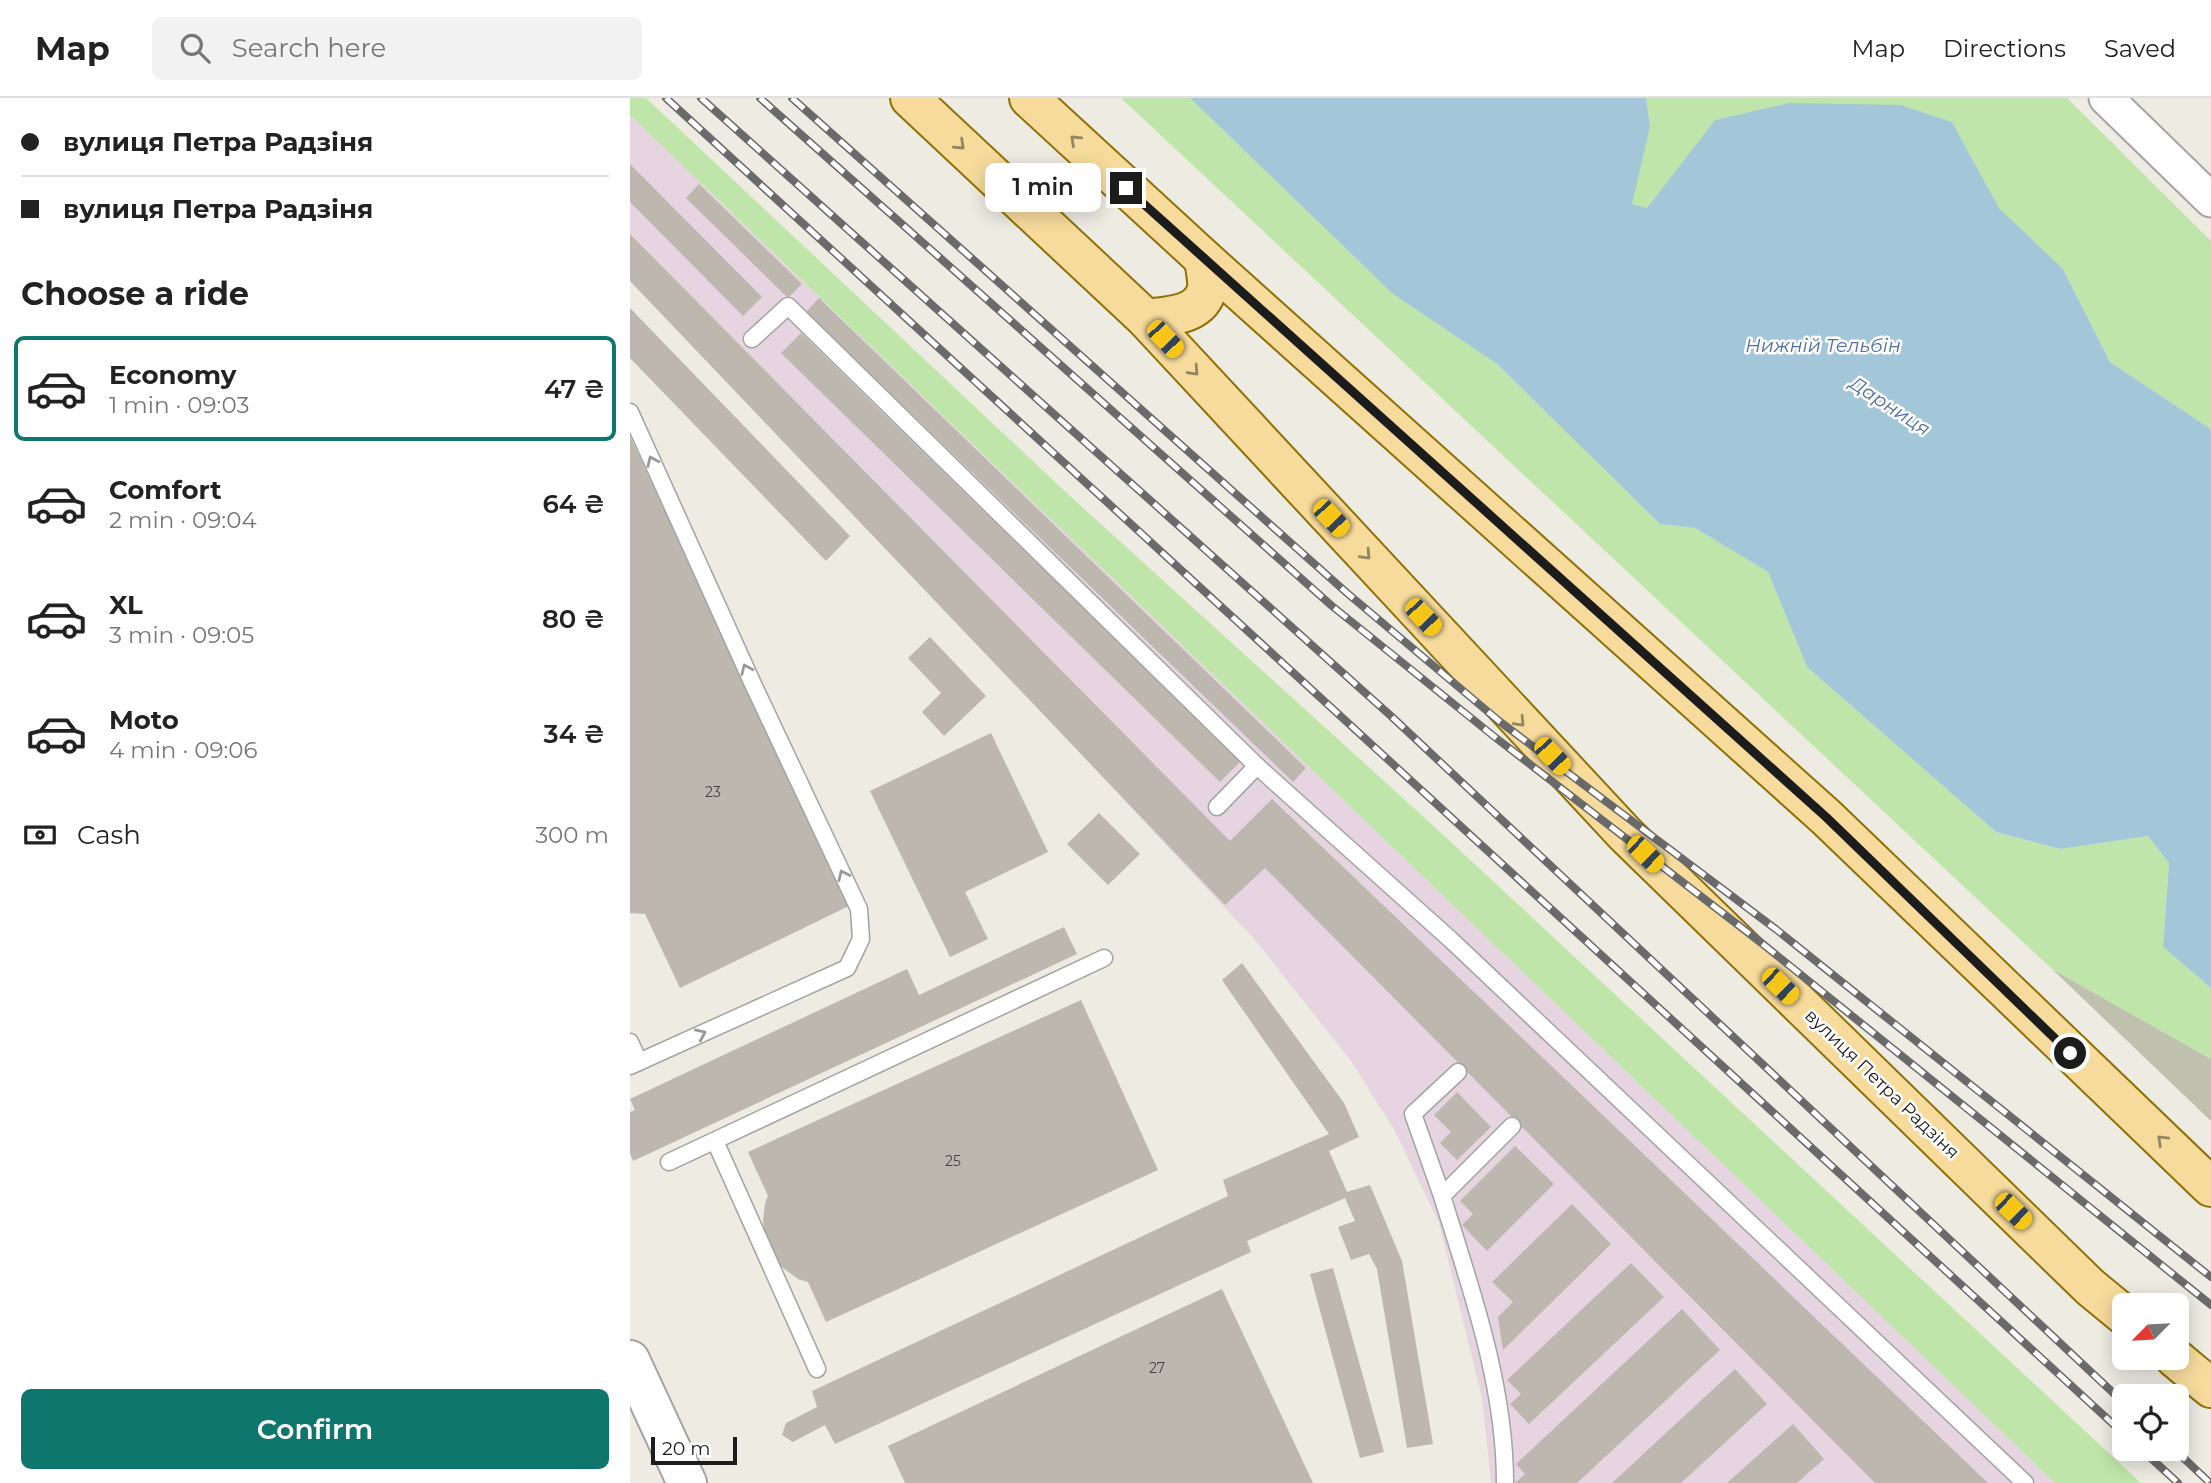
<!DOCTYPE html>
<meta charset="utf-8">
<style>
body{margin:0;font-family:Montserrat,sans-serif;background:#f2f2f2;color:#222;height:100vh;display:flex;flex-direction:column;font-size:26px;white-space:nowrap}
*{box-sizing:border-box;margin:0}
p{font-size:23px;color:#767676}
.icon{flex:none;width:38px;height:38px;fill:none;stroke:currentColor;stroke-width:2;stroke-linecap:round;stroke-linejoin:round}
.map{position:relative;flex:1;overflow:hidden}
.side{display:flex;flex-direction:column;background:#fff;width:630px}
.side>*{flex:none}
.banner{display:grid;align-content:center;height:154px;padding:0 21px;background:#fff}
.needle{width:46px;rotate:246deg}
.buttons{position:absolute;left:1482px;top:1195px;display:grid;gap:14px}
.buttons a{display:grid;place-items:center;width:77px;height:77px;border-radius:10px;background:#fff;box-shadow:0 4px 18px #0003;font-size:35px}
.scale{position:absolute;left:21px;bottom:18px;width:86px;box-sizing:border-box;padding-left:7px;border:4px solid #1c1c1c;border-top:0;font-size:19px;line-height:24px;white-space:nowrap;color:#1c1c1c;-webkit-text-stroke:5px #fff;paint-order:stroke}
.end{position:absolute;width:32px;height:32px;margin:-16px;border:9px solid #1c1c1c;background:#fff;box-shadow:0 0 0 4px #fff}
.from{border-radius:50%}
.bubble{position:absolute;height:49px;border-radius:10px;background:#fff;box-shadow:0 4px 18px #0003;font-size:23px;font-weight:600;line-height:49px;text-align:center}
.car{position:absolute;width:21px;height:42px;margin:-21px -10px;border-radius:9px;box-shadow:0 0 5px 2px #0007;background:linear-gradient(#f5c518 24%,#345 0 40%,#f5c518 0 76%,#345 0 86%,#f5c518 0)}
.banner b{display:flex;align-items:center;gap:24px;height:66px;font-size:26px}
.banner b+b{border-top:2px solid #e0e0e0}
.banner i{width:18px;height:18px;background:#222}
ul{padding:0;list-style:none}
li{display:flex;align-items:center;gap:21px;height:105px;margin:0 14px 10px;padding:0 7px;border:4px solid transparent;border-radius:10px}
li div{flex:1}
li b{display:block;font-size:26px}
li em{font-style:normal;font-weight:600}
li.current{border-color:#0f766e}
li>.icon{width:63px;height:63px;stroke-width:1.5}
h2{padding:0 21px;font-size:32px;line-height:84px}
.pay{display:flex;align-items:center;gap:18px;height:77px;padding:0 21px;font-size:26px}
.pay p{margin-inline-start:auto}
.cta{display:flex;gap:14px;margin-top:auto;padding:14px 21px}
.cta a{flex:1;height:80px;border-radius:10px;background:#0f766e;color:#fff;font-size:28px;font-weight:600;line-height:80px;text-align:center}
header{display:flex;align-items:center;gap:42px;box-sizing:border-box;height:98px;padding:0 35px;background:#fff;border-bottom:2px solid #e0e0e0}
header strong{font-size:33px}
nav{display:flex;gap:38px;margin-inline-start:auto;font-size:24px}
.search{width:490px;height:63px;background:#f2f2f2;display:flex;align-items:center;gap:18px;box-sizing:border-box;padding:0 24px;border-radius:10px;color:#767676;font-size:26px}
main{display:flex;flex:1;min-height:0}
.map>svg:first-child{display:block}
.industrial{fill:#e6d4e0}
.construction{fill:#bfc1ae}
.grass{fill:#c0e5aa}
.water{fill:#a4c6d9}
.building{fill:#bdb7af}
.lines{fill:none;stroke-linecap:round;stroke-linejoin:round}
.service-casing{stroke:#a3a3a3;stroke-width:19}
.minor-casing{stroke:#a3a3a3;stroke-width:37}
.tertiary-casing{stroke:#a3a3a3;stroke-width:42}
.primary-casing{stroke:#8d7107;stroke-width:42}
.service{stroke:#fff;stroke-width:16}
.minor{stroke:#fff;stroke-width:33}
.tertiary{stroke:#fff;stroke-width:38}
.primary{stroke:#f7db9d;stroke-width:38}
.rail-casing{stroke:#6a6a6a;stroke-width:8}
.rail{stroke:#fff;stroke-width:5;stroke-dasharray:16;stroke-linecap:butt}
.oneway{stroke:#948563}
.oneway2{stroke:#999}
.route{stroke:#1c1c1c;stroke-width:9}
.labels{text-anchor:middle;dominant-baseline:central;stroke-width:5;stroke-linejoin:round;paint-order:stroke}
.number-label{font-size:14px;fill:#444341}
.street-label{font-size:18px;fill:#1c1c1c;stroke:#fff}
.water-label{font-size:19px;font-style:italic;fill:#4e6fa6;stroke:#fff}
</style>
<header>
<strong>Map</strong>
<div class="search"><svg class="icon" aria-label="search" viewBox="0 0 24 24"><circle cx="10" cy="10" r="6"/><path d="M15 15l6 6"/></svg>Search here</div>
<nav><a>Map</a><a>Directions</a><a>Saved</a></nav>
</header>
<main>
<section class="side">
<div class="banner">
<b><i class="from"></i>вулиця Петра Радзіня</b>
<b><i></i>вулиця Петра Радзіня</b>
</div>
<h2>Choose a ride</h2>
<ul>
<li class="current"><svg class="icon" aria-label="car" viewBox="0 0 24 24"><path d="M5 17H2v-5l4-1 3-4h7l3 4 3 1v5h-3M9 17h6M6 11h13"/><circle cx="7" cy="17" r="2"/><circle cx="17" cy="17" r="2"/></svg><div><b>Economy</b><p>1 min · 09:03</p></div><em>47 ₴</em></li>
<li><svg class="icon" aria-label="car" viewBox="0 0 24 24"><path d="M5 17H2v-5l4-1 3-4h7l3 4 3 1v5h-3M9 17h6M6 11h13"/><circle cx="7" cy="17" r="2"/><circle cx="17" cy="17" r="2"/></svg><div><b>Comfort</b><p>2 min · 09:04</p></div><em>64 ₴</em></li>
<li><svg class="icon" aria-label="car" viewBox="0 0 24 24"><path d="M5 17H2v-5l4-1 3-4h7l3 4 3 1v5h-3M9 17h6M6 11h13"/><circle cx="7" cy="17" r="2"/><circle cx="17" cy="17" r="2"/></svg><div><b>XL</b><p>3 min · 09:05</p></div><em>80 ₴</em></li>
<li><svg class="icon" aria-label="car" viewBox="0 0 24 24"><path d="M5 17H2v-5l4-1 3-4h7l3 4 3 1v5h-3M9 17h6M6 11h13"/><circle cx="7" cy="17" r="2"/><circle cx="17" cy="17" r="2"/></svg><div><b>Moto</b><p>4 min · 09:06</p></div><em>34 ₴</em></li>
</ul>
<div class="pay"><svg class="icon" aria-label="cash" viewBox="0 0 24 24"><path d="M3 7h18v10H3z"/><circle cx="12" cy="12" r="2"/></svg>Cash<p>300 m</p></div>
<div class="cta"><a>Confirm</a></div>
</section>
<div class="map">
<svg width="1581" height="1385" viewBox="0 0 1581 1385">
<rect width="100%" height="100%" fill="#edebe2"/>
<path class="industrial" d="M0,17L1425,1385H861L852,1300L809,1125L765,1033L721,963L626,843L0,175Z"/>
<path class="construction" d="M1422,871L1581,961V1023Z"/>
<g class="grass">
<path d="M0,0H16L440,398L809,733L1511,1385H1425L0,17Z"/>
<path d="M491,0H560L763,196L867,266L1030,426L1065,430L1138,474L1177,569L1366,734L1430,751L1518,738L1539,765L1533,849L1581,890V961L1422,871Z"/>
<path d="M1016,0H1437L1581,143V333L1578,329L1480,264L1433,171L1369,110L1322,24L1159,5L1086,22L1017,110L1001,106L1020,29Z"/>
</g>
<path class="water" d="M560,0H1016L1020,29L1002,106L1017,110L1085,22L1159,5L1271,7L1322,24L1369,110L1433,171L1480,264L1578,329L1581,333V890L1533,849L1539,765L1518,738L1430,751L1366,734L1177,569L1138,474L1065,430L1030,426L867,266L763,196Z"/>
<g class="building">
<path d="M0,66L132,199L113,218L0,104Z"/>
<path d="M69,86L172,186L158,200L56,100Z"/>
<path d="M0,136L600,743L642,701L1358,1385H1245L635,770L595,807L0,183Z"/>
<path d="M189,200L676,670L663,684L176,214Z"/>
<path d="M0,210L220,438L196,463L0,260Z"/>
<path d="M171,235L610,664L590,684L151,255Z"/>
<path d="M0,338L219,808L50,890L15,816L0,815Z"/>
<path d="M300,539L356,598L314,638L292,614L311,595L278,560Z"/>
<path d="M361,635L418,754L335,794L358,841L320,859L240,693Z"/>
<path d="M469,715L510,756L478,787L437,746Z"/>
<path d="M434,829L447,856L3,1063L0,1055V1014L5,1012L0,1001L277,871L289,897Z"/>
<path d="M612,865L714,1005L729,1039L699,1053L717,1094L740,1087L772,1163L803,1346L777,1350L747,1171L739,1156L721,1162L708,1129L725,1123L715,1100L617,1143L621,1154L205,1346L195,1327L163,1344L152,1337L156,1325L187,1309L182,1293L598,1098L593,1082L699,1036L592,882Z"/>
<path d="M451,902L528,1072L196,1224L178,1184L168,1181L148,1166L135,1138L133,1122L135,1105L138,1098L118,1054Z"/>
<path d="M827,994L861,1029L827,1062L810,1045L821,1034L804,1017Z"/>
<path d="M885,1048L924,1086L857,1153L832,1127L843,1116L830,1103Z"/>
<path d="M942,1106L981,1146L873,1252L868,1219L883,1204L862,1184Z"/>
<path d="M1001,1165L1034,1199L899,1326L880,1306L891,1296L877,1282Z"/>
<path d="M703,1170L754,1354L730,1360L680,1176Z"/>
<path d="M592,1191L683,1385H275L258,1348Z"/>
<path d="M1052,1211L1090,1252L947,1385H885L895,1376L886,1366Z"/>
<path d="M1105,1271L1137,1306L1051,1385H982Z"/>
<path d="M1163,1326L1194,1361L1167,1385H1097Z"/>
</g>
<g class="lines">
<g class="service-casing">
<g id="service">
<path d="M122,241L158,208L627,668"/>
<path d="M0,314L122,584L229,811L231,841L217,870L0,968"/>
<path d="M587,709L627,668L821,842L1395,1385"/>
<path d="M0,944L9,964"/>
<path d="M85,1043L187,1271"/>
<path d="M39,1064L474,860"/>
<path d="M812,1098L783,1016L828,974"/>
<path d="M875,1385C875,1286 841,1191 812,1098L882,1028"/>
</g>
</g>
<g class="minor-casing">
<path id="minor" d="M1476,0L1581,102"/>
</g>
<g class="tertiary-casing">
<path id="tertiary" d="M0,1262L57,1385"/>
</g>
<g class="primary-casing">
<g id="primary">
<path d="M280,0L516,221L996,737L1460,1189L1494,1217"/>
<path d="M399,0L574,161L1196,719L1581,1089"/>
<path d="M516,221C538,218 572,218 577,190C578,181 575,170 574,161"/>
<path d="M1545,1260L1581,1290"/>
</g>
</g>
<use href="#service" class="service"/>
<use href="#minor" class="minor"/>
<use href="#tertiary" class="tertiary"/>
<use href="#primary" class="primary"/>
<g class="rail-casing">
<g id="rail">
<path d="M36,0L1494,1336"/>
<path d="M71,0L761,618L1494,1305"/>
<path d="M130,0L702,508L866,640L1134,847L1581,1207"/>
<path d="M162,0L717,495L869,623L1147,832L1581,1179"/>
<path d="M1511,1351L1548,1385"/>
<path d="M1544,1351L1580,1385"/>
</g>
</g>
<use href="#rail" class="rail"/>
</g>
<defs><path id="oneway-chevron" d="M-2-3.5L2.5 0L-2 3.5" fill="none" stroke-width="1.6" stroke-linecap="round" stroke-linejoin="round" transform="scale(1.75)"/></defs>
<g class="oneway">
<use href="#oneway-chevron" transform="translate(445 42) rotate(-137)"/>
<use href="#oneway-chevron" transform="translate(330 47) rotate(43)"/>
<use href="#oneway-chevron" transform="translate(564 273) rotate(47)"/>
<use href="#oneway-chevron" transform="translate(736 457) rotate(47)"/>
<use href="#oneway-chevron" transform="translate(890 624) rotate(47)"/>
<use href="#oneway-chevron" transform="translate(1532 1042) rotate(-136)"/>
</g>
<g class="oneway2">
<use href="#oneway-chevron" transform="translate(22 363) rotate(-114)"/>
<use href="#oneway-chevron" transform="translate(116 571) rotate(-114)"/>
<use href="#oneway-chevron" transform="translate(213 777) rotate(-115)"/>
<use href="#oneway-chevron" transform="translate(71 936) rotate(-24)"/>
</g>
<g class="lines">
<path class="route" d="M496,90L1196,719L1440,955"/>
</g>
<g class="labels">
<g class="number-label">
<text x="83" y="694">23</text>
<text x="323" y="1063">25</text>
<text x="527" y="1270">27</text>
</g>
<g class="street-label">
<text transform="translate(1252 986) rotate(44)">вулиця Петра Радзіня</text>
</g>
<g class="water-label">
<text x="1193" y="247">Нижній Тельбін</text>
<text transform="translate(1260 308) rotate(33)">Дарниця</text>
</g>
</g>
</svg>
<div class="buttons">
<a><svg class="needle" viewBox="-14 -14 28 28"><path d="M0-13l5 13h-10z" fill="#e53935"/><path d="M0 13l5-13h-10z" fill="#767676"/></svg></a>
<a><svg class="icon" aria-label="locate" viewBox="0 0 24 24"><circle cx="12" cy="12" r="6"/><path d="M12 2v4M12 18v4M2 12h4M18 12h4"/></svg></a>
</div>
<div class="scale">20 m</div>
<i class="end from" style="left:1440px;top:955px"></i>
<i class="end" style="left:496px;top:90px"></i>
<div class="bubble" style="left:355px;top:65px;width:116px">1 min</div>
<i class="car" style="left:535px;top:241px;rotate:137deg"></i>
<i class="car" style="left:701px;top:420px;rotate:137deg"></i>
<i class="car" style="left:793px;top:519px;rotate:137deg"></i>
<i class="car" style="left:922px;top:658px;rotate:137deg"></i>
<i class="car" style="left:1015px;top:756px;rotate:134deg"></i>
<i class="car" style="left:1150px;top:888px;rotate:134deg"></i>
<i class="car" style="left:1383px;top:1113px;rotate:134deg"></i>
</div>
</main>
